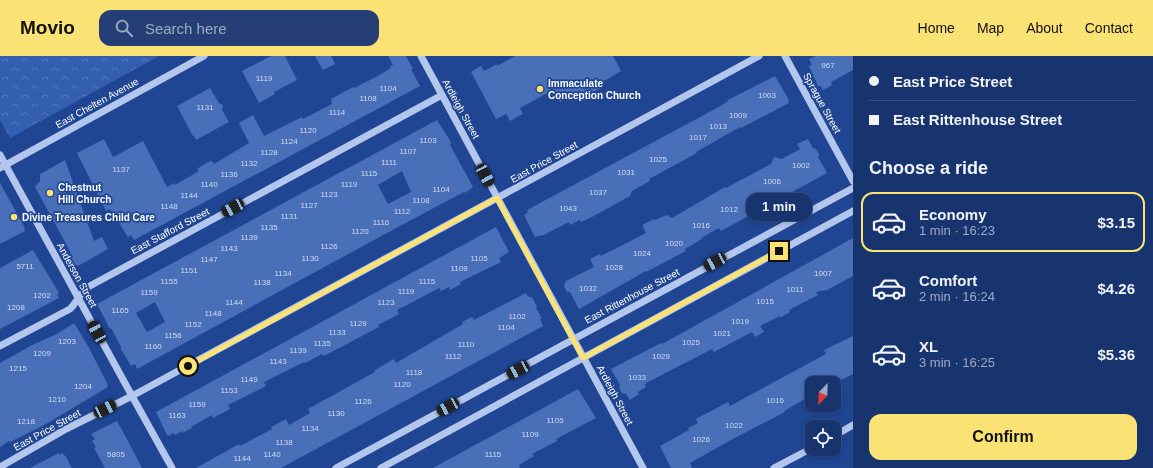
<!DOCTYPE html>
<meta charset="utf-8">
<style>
body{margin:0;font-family:Helvetica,sans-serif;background:#253f76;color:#f1f3f6;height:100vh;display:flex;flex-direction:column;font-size:15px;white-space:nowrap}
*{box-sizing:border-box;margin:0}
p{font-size:13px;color:#9faac2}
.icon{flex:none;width:22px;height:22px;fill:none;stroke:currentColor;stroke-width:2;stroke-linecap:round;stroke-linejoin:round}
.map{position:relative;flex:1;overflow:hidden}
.sheet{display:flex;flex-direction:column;background:#18346e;width:300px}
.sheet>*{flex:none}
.guide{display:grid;align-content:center;height:88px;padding:0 16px;background:#18346e}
.needle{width:26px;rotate:203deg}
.buttons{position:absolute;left:805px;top:320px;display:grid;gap:8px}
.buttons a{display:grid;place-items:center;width:36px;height:36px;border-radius:8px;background:#18346e;box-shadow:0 2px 6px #0003,0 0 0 1px #364f81;font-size:20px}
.end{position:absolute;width:18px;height:18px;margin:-9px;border:5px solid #fbe274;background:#111;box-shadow:0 0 0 2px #111}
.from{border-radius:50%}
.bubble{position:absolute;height:28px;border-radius:12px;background:#18346e;box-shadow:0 2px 6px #0003,0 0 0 1px #364f81;font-size:13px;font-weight:800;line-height:28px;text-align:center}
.car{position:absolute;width:12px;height:24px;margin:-12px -6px;border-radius:5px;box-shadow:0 0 3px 1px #0007;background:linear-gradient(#222 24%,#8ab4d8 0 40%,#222 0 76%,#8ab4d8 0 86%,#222 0)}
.guide b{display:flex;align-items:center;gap:14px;height:38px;font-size:15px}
.guide b+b{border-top:1px solid #364f81}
.guide i{width:10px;height:10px;background:#f1f3f6}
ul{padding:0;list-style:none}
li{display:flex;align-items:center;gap:12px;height:60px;margin:0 8px 6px;padding:0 8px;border:2px solid transparent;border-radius:12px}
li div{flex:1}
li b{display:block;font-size:15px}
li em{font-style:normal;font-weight:800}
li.current{border-color:#fbe274}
li>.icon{width:36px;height:36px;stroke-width:1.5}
h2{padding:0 16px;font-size:18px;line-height:48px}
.primary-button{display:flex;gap:8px;margin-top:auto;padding:8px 16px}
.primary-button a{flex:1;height:46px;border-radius:12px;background:#fbe274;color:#111;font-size:16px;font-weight:800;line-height:46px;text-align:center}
header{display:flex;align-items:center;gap:24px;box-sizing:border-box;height:56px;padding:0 20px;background:#fbe274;color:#111}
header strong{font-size:19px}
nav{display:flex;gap:22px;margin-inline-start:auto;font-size:14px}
.search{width:280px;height:36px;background:#253f76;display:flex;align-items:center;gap:10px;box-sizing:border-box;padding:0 14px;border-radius:12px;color:#9faac2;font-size:15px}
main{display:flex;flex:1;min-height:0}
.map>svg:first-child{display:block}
.park{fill:url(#park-crowns)}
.building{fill:#496fb9;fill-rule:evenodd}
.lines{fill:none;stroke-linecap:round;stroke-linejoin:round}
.minor{stroke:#b3c7ee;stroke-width:7}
.route{stroke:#fbe274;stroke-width:5}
.poi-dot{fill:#fbe274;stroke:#204693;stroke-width:1.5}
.labels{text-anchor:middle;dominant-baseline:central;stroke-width:3.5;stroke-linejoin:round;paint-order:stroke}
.number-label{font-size:8px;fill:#d2dbee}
.poi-label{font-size:10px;font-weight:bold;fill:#fff;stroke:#204693;text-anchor:start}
.street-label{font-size:10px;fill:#fff;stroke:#204693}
</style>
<header>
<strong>Movio</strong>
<div class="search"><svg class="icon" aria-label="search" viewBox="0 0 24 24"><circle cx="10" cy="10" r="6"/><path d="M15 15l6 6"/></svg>Search here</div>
<nav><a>Home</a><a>Map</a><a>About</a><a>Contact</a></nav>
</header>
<main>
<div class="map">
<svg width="853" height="412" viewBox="0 0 853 412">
<defs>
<pattern id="park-crowns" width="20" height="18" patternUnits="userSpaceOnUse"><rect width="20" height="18" fill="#345fb1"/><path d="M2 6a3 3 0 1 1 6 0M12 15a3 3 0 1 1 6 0" fill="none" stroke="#5277bd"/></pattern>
</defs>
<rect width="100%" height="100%" fill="#204693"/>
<path class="park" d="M0,0H159L10,82L0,64Z"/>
<g class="building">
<path d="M271,0H285L297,24L274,36L275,38L259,47L242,15Z"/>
<path d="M315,0H331L335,8L323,14Z"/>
<path d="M388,0H406L413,13H411L420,30L134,184L131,179L128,181L110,153L106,155L77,97L104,83L113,101L143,85L167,131L174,127L175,129L199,115L197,113L208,106L212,105L214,108L249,87L239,67L253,59L264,80L302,61L303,63L332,48L331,45L332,44L331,43L353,31L354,32L376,21L391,12L390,10L393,9Z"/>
<path d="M515,0H613L621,15L599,28L601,32L591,37L586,44L580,45L570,41L560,46L553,34L520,52L523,58L510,65L506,58L496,63L471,16L481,10L484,15L497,8V10Z"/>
<path d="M816,0H853V14L831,26L832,29L823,34L821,30H818L809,10L812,9L809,3Z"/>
<path d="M775,20L789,44L788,45L789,47L741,72L740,71L696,96L697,97L649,123L650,125L632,135L630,140L592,161L581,166L580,164L570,169L569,166L542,180V179L535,181L524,159L528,156L527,154L715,53L727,46L728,44Z"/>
<path d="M210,32L219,47L223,49L222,54L229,66L196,84L194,80H193L177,50Z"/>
<path d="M437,64L451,86L450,89L473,131L465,137L464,136L398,171L137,313L135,308L131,310L121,293V291L111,272L110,273L97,248ZM402,115L411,136L388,148L378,129ZM155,246L165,266L147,276L136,257Z"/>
<path d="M808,83L813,92L816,93L819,98L818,101L827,117L721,175L719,172L701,182L702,183L685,193L686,195L646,216V215L579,253L570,236H567L564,230L566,225L594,211L590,203L600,198L601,200L646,177L642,169L654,163L655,164L667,159L672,162L725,131L726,132L771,108L774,101L782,103L800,93L797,88Z"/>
<path d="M65,104L94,185L102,181L108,193L78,210L77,209L75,210L69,198L71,197L35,131L40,125V118Z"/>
<path d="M0,127L25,172L24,173L25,175L0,188Z"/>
<path d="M496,171L509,196L499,202L501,206L460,226L461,228L450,234L449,231L441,235L439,232L407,249L397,254L399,258L378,269L379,271L324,300L322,298L305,307L304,306L264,326L266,330L228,349L230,353L213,362L212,359L191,371L192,372L183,377L182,375L175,379L174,377L168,380L167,379L156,356Z"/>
<path d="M853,182V220L827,234L816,236L818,239L789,254L790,256L781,261L780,260L760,270L764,276L755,281L752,276L714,296L712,293L646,327L645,329L646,331L638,336L639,338L630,344L626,338L622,337L619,331L620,329L611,313L661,287L662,288Z"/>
<path d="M33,194L59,237L57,238L59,242L0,273V212Z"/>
<path d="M526,237L528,241L529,240L531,242L532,241L537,251L536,252L542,263H540L543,270L281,412H196L239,388L240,390L272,373L271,371L286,363L289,369L310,357L308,353L375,316V314L394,303L396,307L463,268L462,266L472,261L474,264Z"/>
<path d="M74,267L88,290L108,329H107L108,331L46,368L10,386L9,385L0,391V307L32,289L57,278Z"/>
<path d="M853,280V318L835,327H812V339L786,354L783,357L729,385L690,407L692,412H671L660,390L689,374L688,372L698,367L696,363L728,346L730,350L752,338L826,298L824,294Z"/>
<path d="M578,333L596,362L556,383L557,385L532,398L534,400L519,409L520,412H433Z"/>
<path d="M117,365L128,385L142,412H105L94,392L96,391L92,385L95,383L91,378Z"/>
<path d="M59,397L60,399L63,397L64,400L65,399L72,412H30Z"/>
</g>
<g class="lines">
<g class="minor">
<path d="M421,0L643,412"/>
<path d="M785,0L853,125"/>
<path d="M0,99L132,340L172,412"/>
<path d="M0,112L204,0"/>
<path d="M0,290L70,253C77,246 80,237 88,231L442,39"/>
<path d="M834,380L853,369"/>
<path d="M0,411L66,373L132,340L759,0"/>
<path d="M336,412L853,132"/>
<path d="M381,412L853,155"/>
<path d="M774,412L812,392"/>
</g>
</g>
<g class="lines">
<path class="route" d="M188,310L497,142L583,302L779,195"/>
</g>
<g class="poi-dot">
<circle cx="540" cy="33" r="4"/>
<circle cx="50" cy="137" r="4"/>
<circle cx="14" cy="161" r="4"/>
</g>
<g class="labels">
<g class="number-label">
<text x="828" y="9">967</text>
<text x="264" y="22">1119</text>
<text x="388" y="32">1104</text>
<text x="767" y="39">1003</text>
<text x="368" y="42">1108</text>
<text x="205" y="51">1131</text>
<text x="337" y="56">1114</text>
<text x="738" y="59">1009</text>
<text x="718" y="70">1013</text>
<text x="308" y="74">1120</text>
<text x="698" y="81">1017</text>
<text x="428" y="84">1103</text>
<text x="289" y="85">1124</text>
<text x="408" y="95">1107</text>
<text x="269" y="96">1128</text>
<text x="658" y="103">1025</text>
<text x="389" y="106">1111</text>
<text x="249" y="107">1132</text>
<text x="801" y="109">1002</text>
<text x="121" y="113">1137</text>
<text x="626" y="116">1031</text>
<text x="369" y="117">1115</text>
<text x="229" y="118">1136</text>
<text x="772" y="125">1006</text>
<text x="209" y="128">1140</text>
<text x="349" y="128">1119</text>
<text x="441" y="133">1104</text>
<text x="598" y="136">1037</text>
<text x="329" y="138">1123</text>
<text x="189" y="139">1144</text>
<text x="421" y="144">1108</text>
<text x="309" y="149">1127</text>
<text x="169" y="150">1148</text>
<text x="568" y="152">1043</text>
<text x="729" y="153">1012</text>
<text x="402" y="155">1112</text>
<text x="289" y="160">1131</text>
<text x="381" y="166">1116</text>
<text x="701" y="169">1016</text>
<text x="269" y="171">1135</text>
<text x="360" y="175">1120</text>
<text x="249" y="181">1139</text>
<text x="674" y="187">1020</text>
<text x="329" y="190">1126</text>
<text x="229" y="192">1143</text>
<text x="642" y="197">1024</text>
<text x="310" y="202">1130</text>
<text x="479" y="202">1105</text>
<text x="209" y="203">1147</text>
<text x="25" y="210">5711</text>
<text x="614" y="211">1028</text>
<text x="459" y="212">1109</text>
<text x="189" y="214">1151</text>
<text x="283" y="217">1134</text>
<text x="823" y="217">1007</text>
<text x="169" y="225">1155</text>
<text x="427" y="225">1115</text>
<text x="262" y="226">1138</text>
<text x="588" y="232">1032</text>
<text x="795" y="233">1011</text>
<text x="406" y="235">1119</text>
<text x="149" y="236">1159</text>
<text x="42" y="239">1202</text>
<text x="765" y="245">1015</text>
<text x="234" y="246">1144</text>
<text x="386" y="246">1123</text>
<text x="16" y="251">1208</text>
<text x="120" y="254">1165</text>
<text x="213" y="257">1148</text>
<text x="517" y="260">1102</text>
<text x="740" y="265">1019</text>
<text x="358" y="267">1129</text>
<text x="193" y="268">1152</text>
<text x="506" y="271">1104</text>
<text x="337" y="276">1133</text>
<text x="722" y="277">1021</text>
<text x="173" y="279">1156</text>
<text x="67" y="285">1203</text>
<text x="691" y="286">1025</text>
<text x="322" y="287">1135</text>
<text x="466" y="288">1110</text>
<text x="153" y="290">1160</text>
<text x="298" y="294">1139</text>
<text x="42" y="297">1209</text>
<text x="453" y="300">1112</text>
<text x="661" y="300">1029</text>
<text x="278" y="305">1143</text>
<text x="18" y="312">1215</text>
<text x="414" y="316">1118</text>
<text x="637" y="321">1033</text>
<text x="249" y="323">1149</text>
<text x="402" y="328">1120</text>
<text x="83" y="330">1204</text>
<text x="229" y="334">1153</text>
<text x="57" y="343">1210</text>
<text x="775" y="344">1016</text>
<text x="363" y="345">1126</text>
<text x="197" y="348">1159</text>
<text x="336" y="357">1130</text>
<text x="177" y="359">1163</text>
<text x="555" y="364">1105</text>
<text x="26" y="365">1218</text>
<text x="734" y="369">1022</text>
<text x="310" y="372">1134</text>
<text x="530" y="378">1109</text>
<text x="701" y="383">1026</text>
<text x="284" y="386">1138</text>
<text x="116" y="398">5805</text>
<text x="272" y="398">1140</text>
<text x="493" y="398">1115</text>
<text x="242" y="402">1144</text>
</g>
<g class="poi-label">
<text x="548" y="27">Immaculate<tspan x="548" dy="12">Conception Church</tspan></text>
<text x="58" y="131">Chestnut<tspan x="58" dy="12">Hill Church</tspan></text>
<text x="22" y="161">Divine Treasures Child Care</text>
</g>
<g class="street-label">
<text transform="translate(97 47) rotate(-29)">East Chelten Avenue</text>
<text transform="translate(822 47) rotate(61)">Sprague Street</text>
<text transform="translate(461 53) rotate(61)">Ardleigh Street</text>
<text transform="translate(544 106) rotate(-29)">East Price Street</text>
<text transform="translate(170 175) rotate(-28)">East Stafford Street</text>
<text transform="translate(77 219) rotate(61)">Anderson Street</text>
<text transform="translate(632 240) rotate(-28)">East Rittenhouse Street</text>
<text transform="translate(615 339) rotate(62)">Ardleigh Street</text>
<text transform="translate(47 374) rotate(-29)">East Price Street</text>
</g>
</g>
</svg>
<div class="buttons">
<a><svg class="needle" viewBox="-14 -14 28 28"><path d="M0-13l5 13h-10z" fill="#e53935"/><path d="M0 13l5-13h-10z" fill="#9faac2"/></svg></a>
<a><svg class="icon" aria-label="locate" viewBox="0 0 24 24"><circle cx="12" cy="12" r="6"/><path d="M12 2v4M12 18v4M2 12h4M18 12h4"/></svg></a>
</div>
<i class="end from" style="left:188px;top:310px"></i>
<i class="end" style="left:779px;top:195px"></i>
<div class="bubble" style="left:746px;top:137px;width:66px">1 min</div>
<i class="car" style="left:485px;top:119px;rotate:152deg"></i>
<i class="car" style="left:233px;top:152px;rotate:241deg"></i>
<i class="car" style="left:715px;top:206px;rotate:242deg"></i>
<i class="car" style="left:97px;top:276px;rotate:331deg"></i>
<i class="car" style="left:518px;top:314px;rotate:242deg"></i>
<i class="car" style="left:448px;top:351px;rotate:241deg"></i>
<i class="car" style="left:105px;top:353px;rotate:64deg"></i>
</div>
<section class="sheet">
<div class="guide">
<b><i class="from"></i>East Price Street</b>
<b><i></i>East Rittenhouse Street</b>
</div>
<h2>Choose a ride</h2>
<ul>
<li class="current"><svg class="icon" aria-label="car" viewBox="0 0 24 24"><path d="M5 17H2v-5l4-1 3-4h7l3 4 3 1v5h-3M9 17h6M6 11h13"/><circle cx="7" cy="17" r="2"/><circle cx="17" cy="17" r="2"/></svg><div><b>Economy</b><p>1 min · 16:23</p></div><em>$3.15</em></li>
<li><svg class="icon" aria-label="car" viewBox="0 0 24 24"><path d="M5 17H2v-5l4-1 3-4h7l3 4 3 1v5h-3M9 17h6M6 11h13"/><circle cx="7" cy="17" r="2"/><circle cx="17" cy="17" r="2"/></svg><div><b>Comfort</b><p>2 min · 16:24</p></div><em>$4.26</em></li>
<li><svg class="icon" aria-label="car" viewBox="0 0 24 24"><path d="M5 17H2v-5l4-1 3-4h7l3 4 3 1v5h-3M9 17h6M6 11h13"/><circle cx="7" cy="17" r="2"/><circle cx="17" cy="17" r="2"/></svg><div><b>XL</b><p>3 min · 16:25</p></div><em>$5.36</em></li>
</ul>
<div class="primary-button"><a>Confirm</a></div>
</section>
</main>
